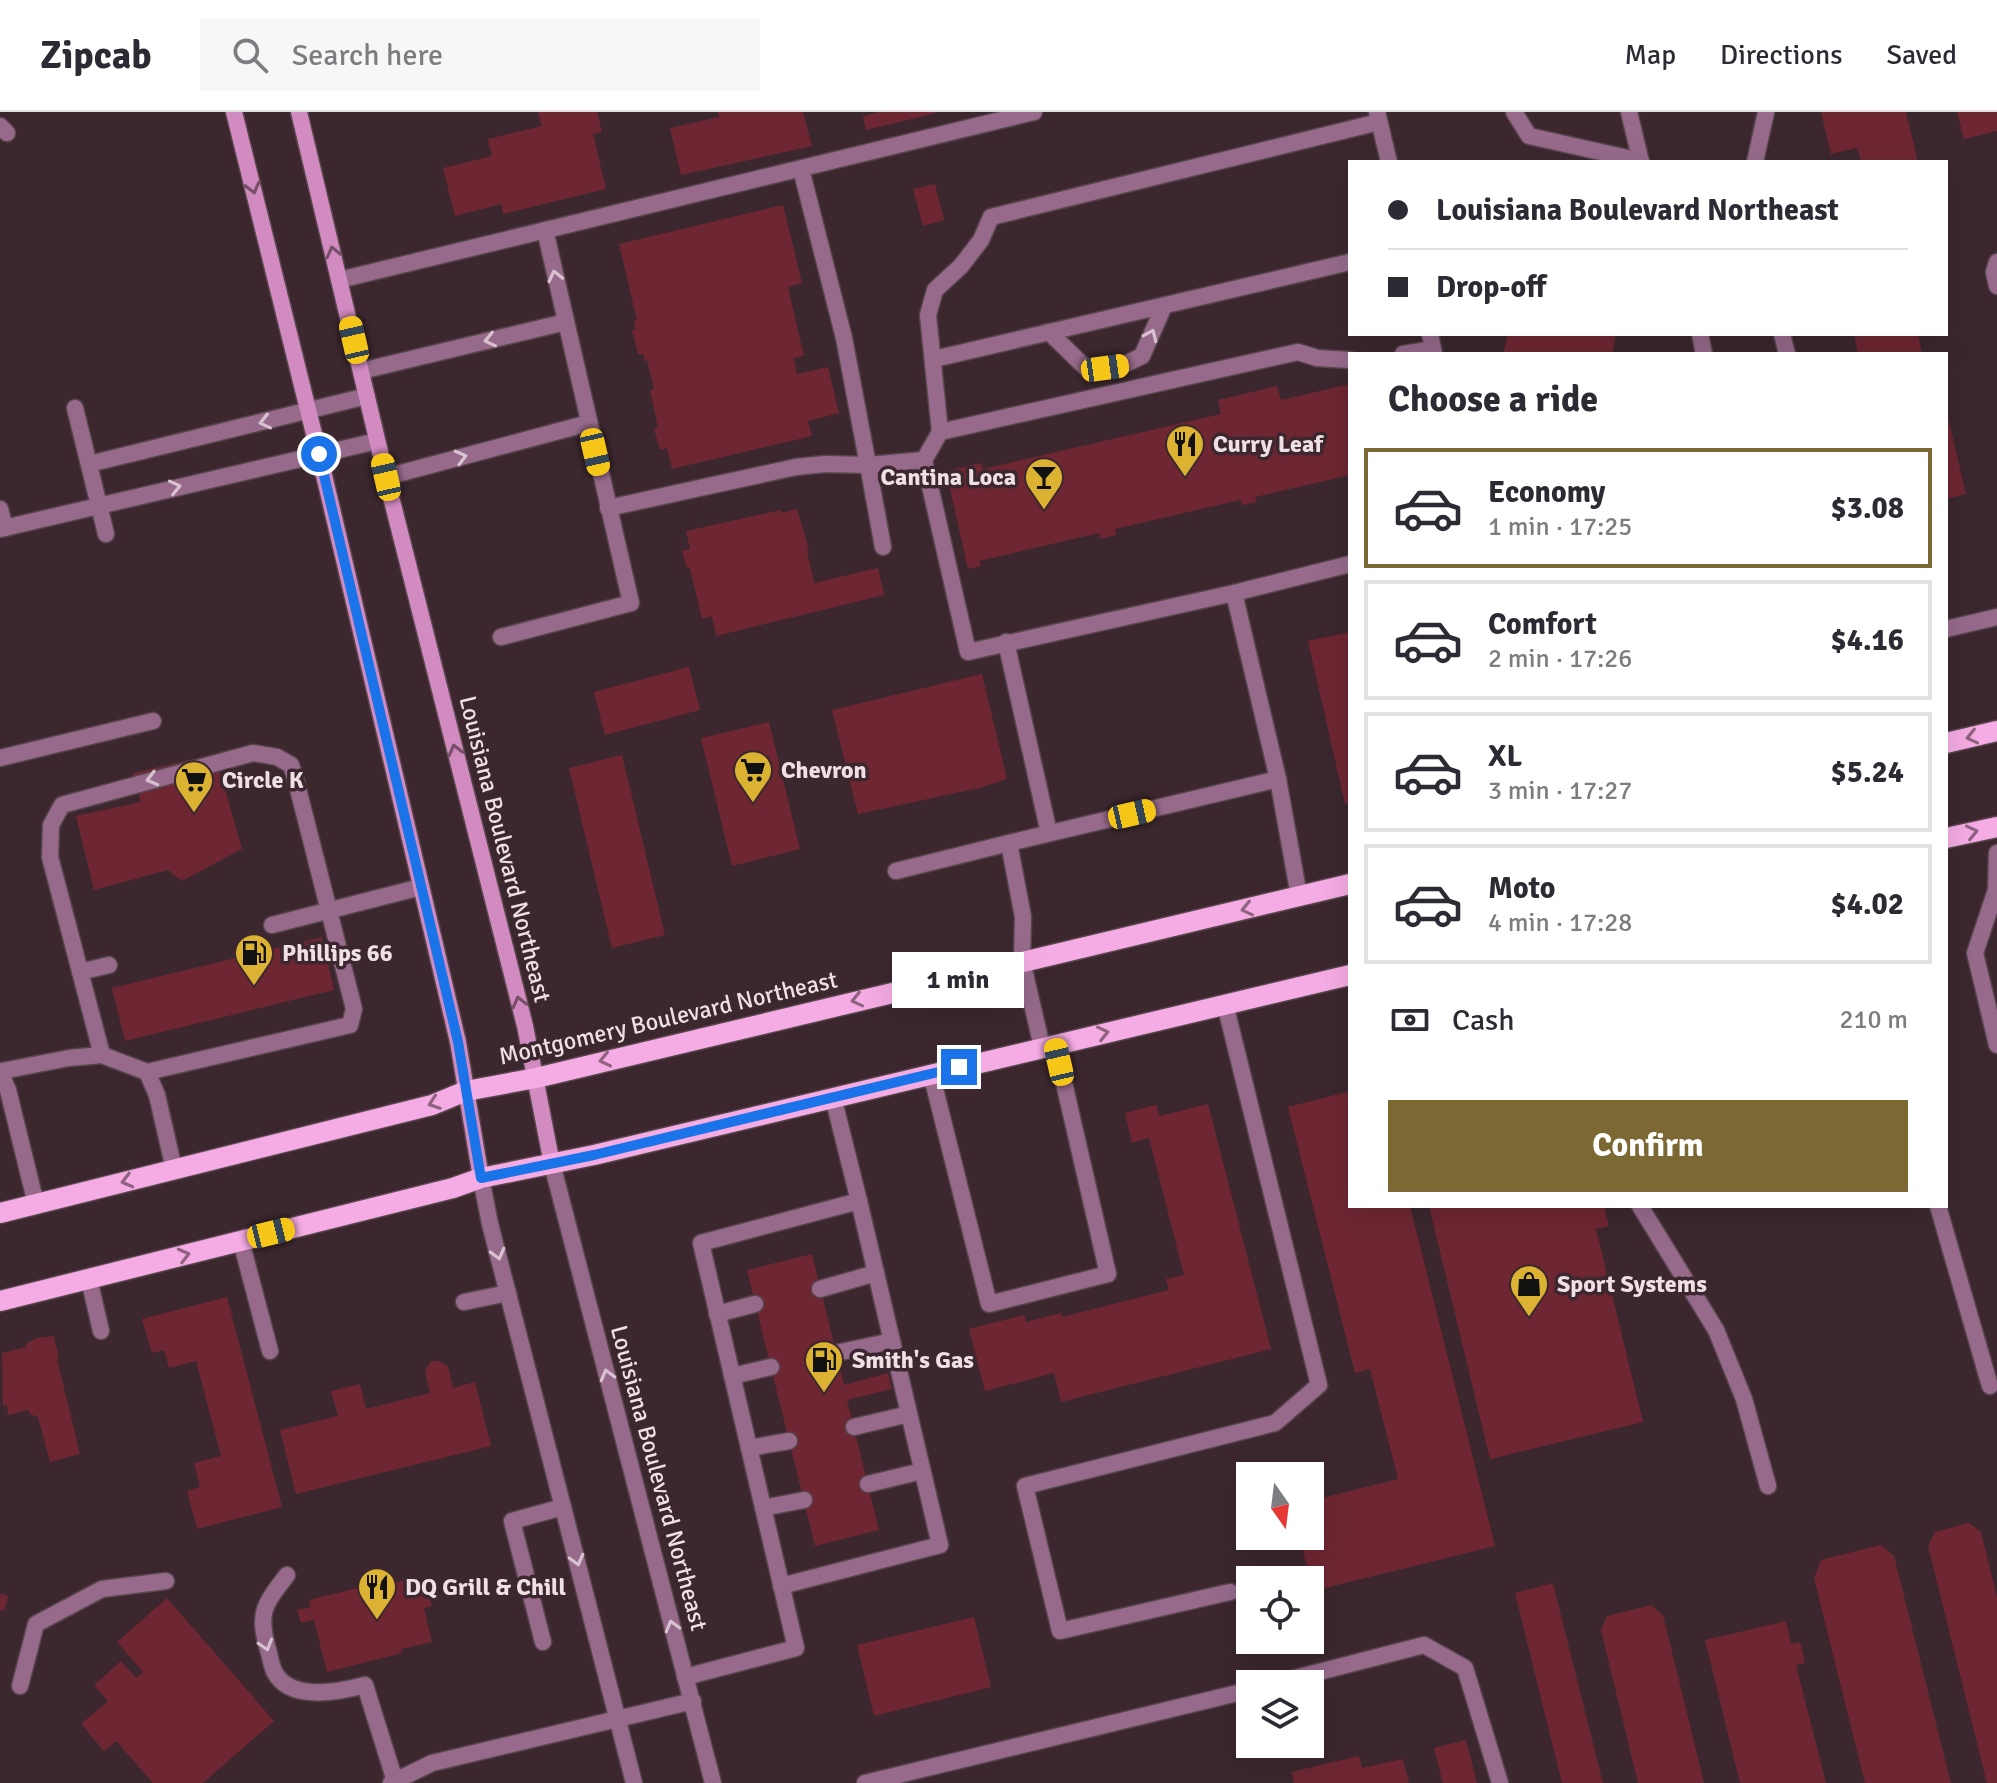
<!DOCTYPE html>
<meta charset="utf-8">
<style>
body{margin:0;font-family:Signika,sans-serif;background:#f7f7f7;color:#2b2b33;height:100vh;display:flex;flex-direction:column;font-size:30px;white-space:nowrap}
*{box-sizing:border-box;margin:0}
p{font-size:26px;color:#7c7c81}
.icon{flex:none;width:44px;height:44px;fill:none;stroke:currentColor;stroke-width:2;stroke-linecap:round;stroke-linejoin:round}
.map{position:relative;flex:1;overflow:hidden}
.side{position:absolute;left:1348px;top:240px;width:600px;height:856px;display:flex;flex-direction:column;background:#fff;border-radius:0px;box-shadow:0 8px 32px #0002}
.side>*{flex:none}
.hud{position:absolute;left:1348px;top:48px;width:600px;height:176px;border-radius:0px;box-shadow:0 8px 32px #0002;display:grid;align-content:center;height:176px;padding:0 40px;background:#fff}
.needle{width:52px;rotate:166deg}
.buttons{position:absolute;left:1236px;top:1350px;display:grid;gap:16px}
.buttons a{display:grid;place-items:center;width:88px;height:88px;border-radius:0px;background:#fff;box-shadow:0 8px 32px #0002;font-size:40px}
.end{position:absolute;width:36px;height:36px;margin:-18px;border:10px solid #1a73e8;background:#fff;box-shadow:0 0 0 4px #fff}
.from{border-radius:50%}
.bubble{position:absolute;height:56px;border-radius:0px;background:#fff;box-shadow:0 8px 32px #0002;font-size:26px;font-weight:800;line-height:56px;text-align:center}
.car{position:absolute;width:24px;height:48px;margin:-24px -12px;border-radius:10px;box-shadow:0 0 6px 2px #0007;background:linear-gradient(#f5c518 24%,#345 0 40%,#f5c518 0 76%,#345 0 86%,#f5c518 0)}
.hud b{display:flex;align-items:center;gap:28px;height:76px;font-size:30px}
.hud b+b{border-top:2px solid #e1e1e2}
.hud i{width:20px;height:20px;background:#2b2b33}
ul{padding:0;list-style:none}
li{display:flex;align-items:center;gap:24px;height:120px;margin:0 16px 12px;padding:0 24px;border:4px solid #e1e1e2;border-radius:0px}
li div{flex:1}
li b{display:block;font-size:30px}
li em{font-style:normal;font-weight:800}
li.active{border-color:#7b6833}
li>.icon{width:72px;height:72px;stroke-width:1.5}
h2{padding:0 40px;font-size:36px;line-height:96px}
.pay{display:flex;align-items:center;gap:20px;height:88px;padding:0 40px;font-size:30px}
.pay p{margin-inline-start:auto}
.button{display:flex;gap:16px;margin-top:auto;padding:16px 40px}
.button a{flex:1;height:92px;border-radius:0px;background:#7b6833;color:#fff;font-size:32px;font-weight:800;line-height:92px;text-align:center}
header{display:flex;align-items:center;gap:48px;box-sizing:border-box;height:112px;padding:0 40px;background:#fff;border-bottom:2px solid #e1e1e2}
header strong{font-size:38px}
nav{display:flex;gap:44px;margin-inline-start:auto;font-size:28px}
.search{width:560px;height:72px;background:#f7f7f7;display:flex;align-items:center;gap:20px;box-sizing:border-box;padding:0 28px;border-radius:0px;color:#7c7c81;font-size:30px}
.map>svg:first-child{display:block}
.building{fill:#6e2732}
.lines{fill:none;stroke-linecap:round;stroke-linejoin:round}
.service-casing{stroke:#58454c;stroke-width:19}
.minor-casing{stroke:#58454c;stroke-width:19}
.tertiary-casing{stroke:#58454c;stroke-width:19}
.secondary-casing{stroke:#58454c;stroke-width:19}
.primary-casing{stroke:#58454c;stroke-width:23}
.service{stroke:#976a8c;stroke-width:16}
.minor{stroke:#976a8c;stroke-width:16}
.tertiary{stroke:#976a8c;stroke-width:16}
.secondary{stroke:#d28bc1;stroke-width:16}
.primary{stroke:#f5ace4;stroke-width:20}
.oneway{stroke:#784f69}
.oneway2{stroke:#d8c2cf}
.oneway3{stroke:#8f6380}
.route{stroke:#1a73e8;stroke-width:10}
.labels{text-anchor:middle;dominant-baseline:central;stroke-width:7;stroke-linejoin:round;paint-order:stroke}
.poi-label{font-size:24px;font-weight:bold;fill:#eee0e5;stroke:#3c272f;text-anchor:start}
.street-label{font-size:24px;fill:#eee0e5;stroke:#3c272f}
</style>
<header>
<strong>Zipcab</strong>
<div class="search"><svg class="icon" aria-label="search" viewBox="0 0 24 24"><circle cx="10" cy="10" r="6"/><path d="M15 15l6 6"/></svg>Search here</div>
<nav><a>Map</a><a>Directions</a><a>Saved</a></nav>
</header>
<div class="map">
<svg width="1997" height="1671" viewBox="0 0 1997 1671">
<rect width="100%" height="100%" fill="#3c272f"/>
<g class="building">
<path d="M538,0H597L602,20L593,22L606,77L503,102L501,92L455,104L443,56L492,44L488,27L542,14Z"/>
<path d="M718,0H803L812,34L681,63L670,16L719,5Z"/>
<path d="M879,0H936V1L866,18L863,4Z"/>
<path d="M1821,0H1906L1918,50H1861L1857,36L1831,42Z"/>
<path d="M1957,0H1997V19L1964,27Z"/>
<path d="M935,72L944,108L923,114L913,77Z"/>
<path d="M783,93L802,171L788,175L804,244L794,246L797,262L828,255L839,301L808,309L812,324L672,357L667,336L660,338L654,317L658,316L650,278L654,277L647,248L645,249L643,242H638L632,218L636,217L634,209L637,208L619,132Z"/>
<path d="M1508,222H1608L1616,224L1612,242H1503Z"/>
<path d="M1854,222H1918L1922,242H1858Z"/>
<path d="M1350,272V363L1255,385L1257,390L1242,393L1240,388L1115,417L1116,423L1100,427L1099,421L979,449L981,454L968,457L946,359L981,351L983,357L1221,302L1218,288L1277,274L1281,288Z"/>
<path d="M1946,297L1966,382L1946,387Z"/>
<path d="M797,397L809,438L807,439L814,471L878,456L884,483L716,524L712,504L702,507L690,456H687L682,439L690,437L686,419L781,398L782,401Z"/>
<path d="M1350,520V690L1345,692L1308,529Z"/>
<path d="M689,555L700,598L605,623L594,580Z"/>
<path d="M982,562L1007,667L979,676L858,702L832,598Z"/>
<path d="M769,610L800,737L732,754L701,626Z"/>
<path d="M215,642L242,737L182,769L168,758L94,778L76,704L141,690L133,661Z"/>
<path d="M622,643L665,823L612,836L569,656Z"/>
<path d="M322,825L334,878L125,929L112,876Z"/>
<path d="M1350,979V1094H1410L1495,1434L1313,1479L1299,1424H1310V1389L1398,1367L1370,1257L1355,1261L1288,995Z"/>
<path d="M1208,992L1271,1237L1061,1290L1054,1261L985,1279L969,1217L1024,1203L1026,1210L1061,1201L1062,1205L1169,1178L1166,1167L1184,1163L1149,1026L1132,1031L1125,1001L1156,993L1160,1004Z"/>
<path d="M1429,1094H1604L1609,1114L1596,1117L1643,1310L1490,1347Z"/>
<path d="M812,1142L844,1273L888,1261L892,1277L847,1288L879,1418L815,1434L747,1158Z"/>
<path d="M227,1185L282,1395L197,1417L187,1379L200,1375L194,1351L221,1344L196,1249L169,1256L164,1238L152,1241L142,1207Z"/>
<path d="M54,1224L59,1247H57L80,1342L50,1350L38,1305L30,1302L29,1298L8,1303L7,1293L3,1294L2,1241L26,1235L27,1231L37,1226Z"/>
<path d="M431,1249H439L448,1254L453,1276L475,1270L491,1334L296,1382L280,1318L338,1304L331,1279L360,1272L366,1297L430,1281L425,1259Z"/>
<path d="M1969,1411L1981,1420L1997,1485V1671H1987L1928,1434L1935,1420Z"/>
<path d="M1881,1433L1894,1444L1951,1671H1865L1814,1466L1821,1448Z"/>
<path d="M417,1465L419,1476L427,1474L432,1494L424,1496L432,1530L401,1537L402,1541L327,1560L314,1508L301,1511L297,1498L311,1495L309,1488L386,1469V1473Z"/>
<path d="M1553,1471L1603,1671H1562L1515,1481Z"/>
<path d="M0,1482L8,1484L4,1499L0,1498Z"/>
<path d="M167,1486L274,1609L203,1671H153L116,1629L104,1639L81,1612L108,1589L94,1573L121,1549L136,1566L143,1560L117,1530Z"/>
<path d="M1651,1493L1663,1503L1704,1671H1638L1601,1518L1607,1504Z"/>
<path d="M974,1505L991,1575L874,1604L857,1533Z"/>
<path d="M1786,1509L1791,1532L1800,1530L1805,1551L1796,1553L1826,1671H1740L1705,1528Z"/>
<path d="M1466,1628L1477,1671H1443L1434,1636Z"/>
<path d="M1359,1644L1362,1656L1403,1647L1409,1671H1294L1291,1660Z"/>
</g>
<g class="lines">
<g class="service-casing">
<g id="service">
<path d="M1514,0L1529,24L1641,49"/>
<path d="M1629,0L1641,50"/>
<path d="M0,14L7,21"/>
<path d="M1755,50L1766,0"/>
<path d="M1997,150L1994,160L1997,174"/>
<path d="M339,168L1034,0"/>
<path d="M1049,220L1089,259L1121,254L1142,244L1164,194"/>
<path d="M1700,222L1704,242"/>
<path d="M1782,222L1787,242"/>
<path d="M1403,242L1433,237"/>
<path d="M934,247L1350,150"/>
<path d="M1350,248L1317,246L1298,240L940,320L928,203L935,178L961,154L981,128L991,105L1379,10"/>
<path d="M361,259L566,210"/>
<path d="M75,296L106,422"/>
<path d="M940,320L924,348L968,540L1234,481"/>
<path d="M89,352L367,284"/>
<path d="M386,365L589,311"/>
<path d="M608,396L796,355L825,352L868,353L844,226L801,57"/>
<path d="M0,397L5,416"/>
<path d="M0,417L377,329"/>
<path d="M883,435L868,353L924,348"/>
<path d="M1946,517L1997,505"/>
<path d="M501,525L631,491L545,118"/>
<path d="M1006,530L1049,721"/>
<path d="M0,646L153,609"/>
<path d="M1997,741L1996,778L1975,841L1997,933"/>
<path d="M896,759L1009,731"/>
<path d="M1299,784L1278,667L1234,481L1350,452"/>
<path d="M272,813L421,775"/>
<path d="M80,860L109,853"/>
<path d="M1225,892L1319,1273L1275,1311L1025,1374L1060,1519L1230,1480"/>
<path d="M1042,935L1022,849L1023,805L1009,731L1278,667"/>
<path d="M102,943L50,745L51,713L62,693L253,641L277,645L291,653L296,669L354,897L350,913L147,960"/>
<path d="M2,959L69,946L102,943L147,960L157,983L174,1057"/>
<path d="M0,960L8,978L36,1092"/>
<path d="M931,961L989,1192L1108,1162L1055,932"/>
<path d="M1640,1094L1716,1218L1744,1287L1768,1374"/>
<path d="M1938,1094L1990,1274"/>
<path d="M241,1129L270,1239"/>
<path d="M89,1167L101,1219"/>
<path d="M820,1177L876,1161"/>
<path d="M464,1190L508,1181"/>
<path d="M717,1202L755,1192"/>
<path d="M836,1241L892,1229"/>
<path d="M732,1264L771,1255"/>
<path d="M854,1315L909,1302"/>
<path d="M749,1336L789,1329"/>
<path d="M868,1372L922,1359"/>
<path d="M763,1396L804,1388"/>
<path d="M287,1463C263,1494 257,1502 269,1541C270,1547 272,1554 274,1559C289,1590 339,1580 365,1573L395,1669"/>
<path d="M781,1474L940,1433L859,1089"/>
<path d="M543,1530L512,1409L563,1395"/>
<path d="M685,1565L796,1536L701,1131L859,1089L833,985"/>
<path d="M1272,1572L1424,1533L1465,1556L1500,1671"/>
<path d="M20,1574L36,1512L102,1477L166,1469"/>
<path d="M865,1671L1250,1578"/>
</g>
</g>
<g class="minor-casing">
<g id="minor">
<path d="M1377,0L1389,50"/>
<path d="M1430,222L1434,242"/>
<path d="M391,1671L432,1651L693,1589"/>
</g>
</g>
<g class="tertiary-casing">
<g id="tertiary">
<path d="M552,1052L713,1671"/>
<path d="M481,1066L490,1112L634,1671"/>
</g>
</g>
<g class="secondary-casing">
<g id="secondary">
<path d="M234,0L319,342L458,930L481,1066"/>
<path d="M299,0L386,365L525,914L552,1052"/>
</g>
</g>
<g class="primary-casing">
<g id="primary">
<path d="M1946,631L1997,619"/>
<path d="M1946,726L1997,715"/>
<path d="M0,1101L432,993L466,979L536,966L1350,772"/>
<path d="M0,1189L453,1076L481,1066L594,1043L1350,863"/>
</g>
</g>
<use href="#service" class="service"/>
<use href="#minor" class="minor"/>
<use href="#tertiary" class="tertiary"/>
<use href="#secondary" class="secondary"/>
<use href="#primary" class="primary"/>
</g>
<defs><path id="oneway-chevron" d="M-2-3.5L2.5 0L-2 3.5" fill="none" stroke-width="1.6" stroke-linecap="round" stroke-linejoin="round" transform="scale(2)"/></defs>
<g class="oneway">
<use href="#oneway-chevron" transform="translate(253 76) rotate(76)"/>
<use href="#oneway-chevron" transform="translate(333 140) rotate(-104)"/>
<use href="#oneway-chevron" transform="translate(455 638) rotate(-104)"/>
<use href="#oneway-chevron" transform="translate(519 890) rotate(-104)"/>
</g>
<g class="oneway2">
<use href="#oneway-chevron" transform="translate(555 164) rotate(-103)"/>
<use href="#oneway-chevron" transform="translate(1151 223) rotate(-66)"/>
<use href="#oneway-chevron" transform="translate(490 228) rotate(167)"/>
<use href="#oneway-chevron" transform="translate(265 310) rotate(167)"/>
<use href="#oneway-chevron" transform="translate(461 345) rotate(-15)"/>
<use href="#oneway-chevron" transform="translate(175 375) rotate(-13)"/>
<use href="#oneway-chevron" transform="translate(152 667) rotate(165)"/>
<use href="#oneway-chevron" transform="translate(498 1142) rotate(75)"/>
<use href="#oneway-chevron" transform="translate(607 1263) rotate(-105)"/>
<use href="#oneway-chevron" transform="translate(577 1448) rotate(75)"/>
<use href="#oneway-chevron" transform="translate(672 1514) rotate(-105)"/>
<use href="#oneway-chevron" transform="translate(266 1533) rotate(73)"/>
</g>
<g class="oneway3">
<use href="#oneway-chevron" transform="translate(1972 625) rotate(167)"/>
<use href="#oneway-chevron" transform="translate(1972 720) rotate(-13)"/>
<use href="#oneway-chevron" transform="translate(1247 797) rotate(167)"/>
<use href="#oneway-chevron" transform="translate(857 888) rotate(167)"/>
<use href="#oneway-chevron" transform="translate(1103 921) rotate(-13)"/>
<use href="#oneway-chevron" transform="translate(605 948) rotate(167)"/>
<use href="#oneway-chevron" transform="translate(434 991) rotate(161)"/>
<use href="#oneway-chevron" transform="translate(127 1069) rotate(166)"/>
<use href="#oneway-chevron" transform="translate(184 1143) rotate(-14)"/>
</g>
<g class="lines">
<path class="route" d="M319,342L458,930L481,1066L594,1043L959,955"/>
</g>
<defs>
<g id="restaurant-pin" transform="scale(2)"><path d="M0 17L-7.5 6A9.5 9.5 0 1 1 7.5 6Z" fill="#dcb233" stroke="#3c272f"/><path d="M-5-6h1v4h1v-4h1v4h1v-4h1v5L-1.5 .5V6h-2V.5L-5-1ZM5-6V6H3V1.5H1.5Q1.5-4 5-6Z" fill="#111"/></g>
<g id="bar-pin" transform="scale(2)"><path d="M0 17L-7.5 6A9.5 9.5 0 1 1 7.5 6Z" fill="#dcb233" stroke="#3c272f"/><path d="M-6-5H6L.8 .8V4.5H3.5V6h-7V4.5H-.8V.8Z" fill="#111"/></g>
<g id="supermarket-pin" transform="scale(2)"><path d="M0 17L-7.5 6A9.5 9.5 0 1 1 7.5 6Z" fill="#dcb233" stroke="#3c272f"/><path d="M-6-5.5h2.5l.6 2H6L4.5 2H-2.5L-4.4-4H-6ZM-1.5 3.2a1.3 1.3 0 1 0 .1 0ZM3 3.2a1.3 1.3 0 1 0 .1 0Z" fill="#111"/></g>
<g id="fuel-pin" transform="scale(2)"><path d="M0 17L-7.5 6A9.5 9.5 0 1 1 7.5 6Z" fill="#dcb233" stroke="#3c272f"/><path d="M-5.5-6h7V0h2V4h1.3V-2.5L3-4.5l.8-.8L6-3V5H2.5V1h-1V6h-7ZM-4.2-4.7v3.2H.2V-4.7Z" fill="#111"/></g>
<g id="shop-pin" transform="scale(2)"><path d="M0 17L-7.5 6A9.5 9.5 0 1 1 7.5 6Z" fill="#dcb233" stroke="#3c272f"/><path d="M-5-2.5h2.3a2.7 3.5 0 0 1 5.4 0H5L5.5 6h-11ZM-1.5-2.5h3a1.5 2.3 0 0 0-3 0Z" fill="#111"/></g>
</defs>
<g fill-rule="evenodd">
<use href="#restaurant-pin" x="1185" y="332"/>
<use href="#bar-pin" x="1044" y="365"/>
<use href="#supermarket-pin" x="753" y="658"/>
<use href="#supermarket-pin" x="194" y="668"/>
<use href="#fuel-pin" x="254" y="841"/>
<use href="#shop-pin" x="1529" y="1172"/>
<use href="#fuel-pin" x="824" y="1248"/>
<use href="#restaurant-pin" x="377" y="1475"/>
</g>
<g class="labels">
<g class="poi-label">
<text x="1213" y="332">Curry Leaf</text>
<text x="1016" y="365" text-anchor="end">Cantina Loca</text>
<text x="781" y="658">Chevron</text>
<text x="222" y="668">Circle K</text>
<text x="282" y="841">Phillips 66</text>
<text x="1557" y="1172">Sport Systems</text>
<text x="852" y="1248">Smith's Gas</text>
<text x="405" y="1475">DQ Grill &amp; Chill</text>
</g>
<g class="street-label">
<text transform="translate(505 737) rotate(76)">Louisiana Boulevard Northeast</text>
<text transform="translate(668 906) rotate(-13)">Montgomery Boulevard Northeast</text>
<text transform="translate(659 1366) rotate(75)">Louisiana Boulevard Northeast</text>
</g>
</g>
</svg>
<div class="buttons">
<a><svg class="needle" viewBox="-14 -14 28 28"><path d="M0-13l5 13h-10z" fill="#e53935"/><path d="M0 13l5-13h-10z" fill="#7c7c81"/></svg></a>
<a><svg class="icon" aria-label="locate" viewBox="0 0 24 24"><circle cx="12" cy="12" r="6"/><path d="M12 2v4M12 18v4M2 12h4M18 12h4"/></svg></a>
<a><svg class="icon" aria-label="layers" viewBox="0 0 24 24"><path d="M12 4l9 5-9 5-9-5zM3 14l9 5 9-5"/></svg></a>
</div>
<i class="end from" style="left:319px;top:342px"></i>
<i class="end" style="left:959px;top:955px"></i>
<div class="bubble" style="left:892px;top:840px;width:132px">1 min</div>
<i class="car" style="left:354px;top:228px;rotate:347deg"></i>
<i class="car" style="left:1105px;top:256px;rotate:82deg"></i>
<i class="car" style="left:595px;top:340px;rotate:167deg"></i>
<i class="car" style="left:386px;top:365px;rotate:347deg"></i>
<i class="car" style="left:1132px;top:702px;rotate:77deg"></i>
<i class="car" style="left:1059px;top:950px;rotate:347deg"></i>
<i class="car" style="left:271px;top:1121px;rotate:76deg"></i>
<div class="hud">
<b><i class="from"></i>Louisiana Boulevard Northeast</b>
<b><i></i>Drop-off</b>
</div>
<section class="side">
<h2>Choose a ride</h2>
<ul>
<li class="active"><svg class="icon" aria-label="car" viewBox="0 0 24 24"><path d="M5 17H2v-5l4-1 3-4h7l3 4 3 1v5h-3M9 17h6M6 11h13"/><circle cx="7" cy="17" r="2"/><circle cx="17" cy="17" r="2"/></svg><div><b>Economy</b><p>1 min · 17:25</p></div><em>$3.08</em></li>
<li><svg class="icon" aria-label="car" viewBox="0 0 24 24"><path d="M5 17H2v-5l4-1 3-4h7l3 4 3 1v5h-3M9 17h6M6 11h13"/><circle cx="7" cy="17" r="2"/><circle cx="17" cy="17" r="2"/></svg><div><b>Comfort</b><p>2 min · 17:26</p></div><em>$4.16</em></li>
<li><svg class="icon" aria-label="car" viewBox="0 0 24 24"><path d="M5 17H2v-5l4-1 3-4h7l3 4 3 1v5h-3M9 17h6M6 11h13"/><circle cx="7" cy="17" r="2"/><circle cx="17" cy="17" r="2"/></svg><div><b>XL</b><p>3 min · 17:27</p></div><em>$5.24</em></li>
<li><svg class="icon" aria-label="car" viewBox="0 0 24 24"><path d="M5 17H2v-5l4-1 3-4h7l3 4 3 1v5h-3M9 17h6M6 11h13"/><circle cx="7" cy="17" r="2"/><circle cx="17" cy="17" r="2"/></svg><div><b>Moto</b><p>4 min · 17:28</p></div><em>$4.02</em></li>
</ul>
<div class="pay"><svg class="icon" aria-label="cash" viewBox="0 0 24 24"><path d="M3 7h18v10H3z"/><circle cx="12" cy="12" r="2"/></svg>Cash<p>210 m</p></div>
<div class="button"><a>Confirm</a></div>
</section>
</div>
